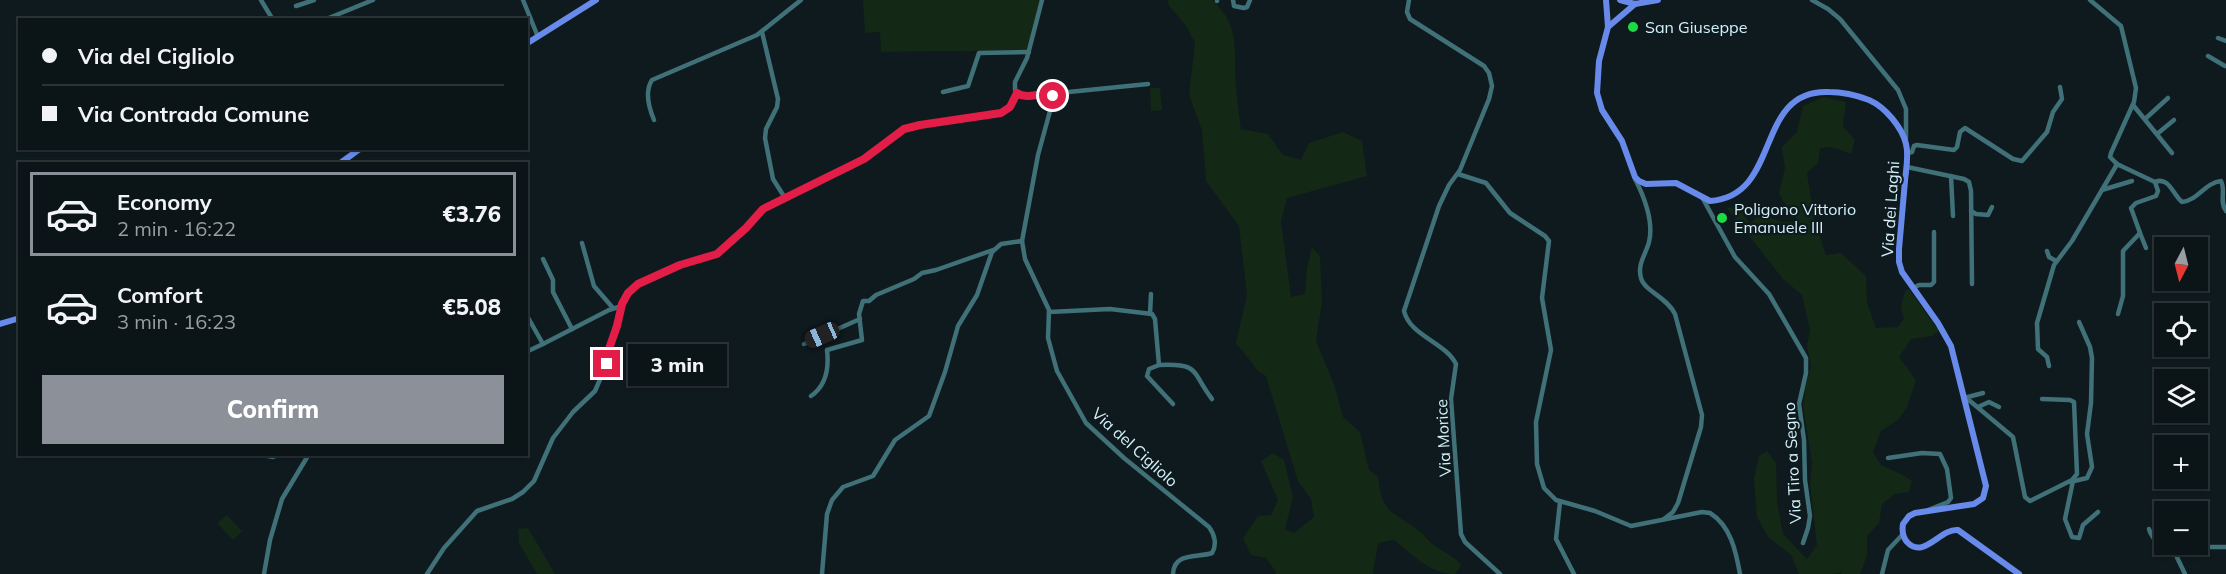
<!DOCTYPE html>
<meta charset="utf-8">
<style>
body{margin:0;font-family:Mulish,sans-serif;background:#141d20;color:#f1f3f6;height:100vh;display:flex;flex-direction:column;font-size:22px;white-space:nowrap}
*{box-sizing:border-box;margin:0}
p{font-size:20px;color:#9a9ea1}
.icon{flex:none;width:33px;height:33px;fill:none;stroke:currentColor;stroke-width:2;stroke-linecap:round;stroke-linejoin:round}
.map{position:relative;flex:1;overflow:hidden}
.drawer{position:absolute;left:18px;top:162px;width:510px;height:294px;display:flex;flex-direction:column;background:#0b1417;border-radius:0px;box-shadow:0 2px 4px #0004,0 0 0 2px #2b3336}
.drawer>*{flex:none}
.hud{position:absolute;left:18px;top:18px;width:510px;height:132px;border-radius:0px;box-shadow:0 2px 4px #0004,0 0 0 2px #2b3336;display:grid;align-content:center;height:132px;padding:0 24px;background:#0b1417}
.needle{width:39px;rotate:187deg}
.controls{position:absolute;left:2154px;top:237px;display:grid;gap:12px}
.controls a{display:grid;place-items:center;width:54px;height:54px;border-radius:0px;background:#0b1417;box-shadow:0 2px 4px #0004,0 0 0 2px #2b3336;font-size:30px}
.end{position:absolute;width:27px;height:27px;margin:-14px;border:8px solid #e11d48;background:#fff;box-shadow:0 0 0 3px #fff}
.from{border-radius:50%}
.bubble{position:absolute;height:42px;border-radius:0px;background:#0b1417;box-shadow:0 2px 4px #0004,0 0 0 2px #2b3336;font-size:20px;font-weight:800;line-height:42px;text-align:center}
.car{position:absolute;width:18px;height:36px;margin:-18px -9px;border-radius:8px;box-shadow:0 0 4px 2px #0007;background:linear-gradient(#222 24%,#8ab4d8 0 40%,#222 0 76%,#8ab4d8 0 86%,#222 0)}
.hud b{display:flex;align-items:center;gap:21px;height:57px;font-size:22px}
.hud b+b{border-top:2px solid #2b3336}
.hud i{width:15px;height:15px;background:#f1f3f6}
ul{padding:10px 0 0;list-style:none}
li{display:flex;align-items:center;gap:18px;height:84px;margin:0 12px 9px;padding:0 12px;border:3px solid transparent;border-radius:0px}
li div{flex:1}
li b{display:block;font-size:22px}
li em{font-style:normal;font-weight:800}
li.active{border-color:#8c9099}
li>.icon{width:54px;height:54px;stroke-width:1.5}
.primary-button{display:flex;gap:12px;margin-top:auto;padding:12px 24px}
.primary-button a{flex:1;height:69px;border-radius:0px;background:#8c9099;color:#fff;font-size:24px;font-weight:800;line-height:69px;text-align:center}
.map>svg:first-child{display:block}
.green{fill:#132815}
.lines{fill:none;stroke-linecap:round;stroke-linejoin:round}
.minor{stroke:#407078;stroke-width:4.5}
.major{stroke:#688beb;stroke-width:6}
.route{stroke:#e11d48;stroke-width:8}
.poi-dot{fill:#1ddb44;stroke:#0f1a1f;stroke-width:2}
.labels{text-anchor:middle;dominant-baseline:central;stroke-width:4.5;stroke-linejoin:round;paint-order:stroke}
.poi-label{font-size:16px;fill:#d3f1f9;stroke:#0f1a1f;text-anchor:start}
.street-label{font-size:16px;fill:#d3f1f9;stroke:#0f1a1f}
</style>
<div class="map">
<svg width="2226" height="574" viewBox="0 0 2226 574">
<rect width="100%" height="100%" fill="#0f1a1f"/>
<g class="green">
<path d="M863,0H1040L1028,50L881,52L880,32L865,33Z"/>
<path d="M1167,0H1212C1242,27 1233,51 1236,87C1237,101 1239,115 1241,129L1268,134L1283,155L1301,160L1309,143L1343,132L1362,141L1367,176L1287,198L1281,221L1291,297L1305,294L1307,268L1312,247L1320,256L1322,302L1316,341L1334,384L1343,417L1360,432L1369,470L1378,477C1382,514 1391,510 1418,530C1424,534 1428,541 1435,546C1444,553 1454,555 1461,565L1455,574C1430,574 1413,555 1394,540L1378,543L1373,574H1275L1276,572L1266,558L1251,555L1243,538L1258,516L1271,515L1278,500L1261,461L1273,453L1284,460L1293,497L1285,529L1294,533L1314,517L1311,499L1298,481L1266,376L1259,372L1236,343L1247,295L1239,226L1206,181L1202,130L1189,95L1195,43L1187,27L1169,6Z"/>
<path d="M1150,88H1160L1162,110L1151,111Z"/>
<path d="M1824,97L1846,102L1843,126L1855,140L1851,154L1832,147L1820,148L1818,163L1807,173L1814,218L1826,255L1841,253L1866,276L1867,303L1876,328L1898,327L1904,319L1901,307L1905,291L1909,289L1939,331L1932,336L1911,339L1899,357L1916,380L1907,407L1898,420L1881,431L1873,452L1881,465L1903,475L1912,481L1909,492L1895,494L1882,504L1879,523L1867,536V556L1860,574H1841L1842,572L1834,574H1799L1791,555L1768,537L1757,517L1754,479L1759,456L1767,451L1776,463L1777,502L1783,534L1807,559L1817,545L1810,485L1812,462L1803,406L1806,384L1811,366L1807,346L1810,330L1802,295L1783,279L1727,208L1737,207L1750,223L1761,214L1781,222H1796L1795,209L1785,204L1779,194L1785,168L1782,147L1797,132L1803,106Z"/>
<path d="M227,515L242,531L233,540L217,523Z"/>
<path d="M528,528L555,574H537L519,543L518,529Z"/>
</g>
<g class="lines">
<g class="minor">
<path d="M261,0L273,20"/>
<path d="M523,0L538,37"/>
<path d="M1042,0L1027,58L1015,82V90L1018,95L1029,96L1148,84"/>
<path d="M1233,0L1234,6L1244,8L1247,7L1250,0"/>
<path d="M1409,0L1407,12L1410,19L1484,66L1489,73L1492,86L1489,99L1460,170L1449,185L1439,206L1404,311C1410,336 1445,342 1456,364L1451,399L1461,534L1465,542L1500,574"/>
<path d="M1812,0L1828,9L1840,19L1898,90L1906,109V139"/>
<path d="M2090,0L2121,26L2136,88L2134,102L2111,153L2110,157L2116,163"/>
<path d="M1217,1V0"/>
<path d="M296,6L314,0"/>
<path d="M324,20L373,0"/>
<path d="M762,32L778,99L777,107L766,129L765,138L773,179L785,198"/>
<path d="M2218,38L2226,41"/>
<path d="M2208,56L2225,66"/>
<path d="M943,92L968,86L979,53L1029,52"/>
<path d="M1048,94L1052,95L1053,100L1038,155L1022,241L1025,259L1049,310L1048,338L1057,371L1086,423L1124,458L1209,527C1215,535 1217,545 1212,553C1197,558 1174,552 1173,574"/>
<path d="M2133,105L2172,153"/>
<path d="M2145,119L2168,98"/>
<path d="M654,120C649,108 644,92 652,80L757,35L801,0"/>
<path d="M2157,134L2174,120"/>
<path d="M1908,153L1912,152L1914,146L1917,145L1954,150L1957,147L1960,132L1965,128L2013,159L2022,161L2047,132L2053,112L2062,99L2060,87"/>
<path d="M2119,165L2155,182C2169,176 2173,195 2182,202C2197,201 2206,182 2221,181C2226,190 2219,202 2226,211"/>
<path d="M1907,167L1964,179L1969,182L1971,191L1972,284"/>
<path d="M1458,174L1486,183L1510,213L1545,236L1549,241L1542,298L1551,350L1536,422L1537,464L1544,488L1556,500L1595,511L1631,526L1702,512L1710,513C1731,526 1736,552 1740,574"/>
<path d="M1951,176L1953,216"/>
<path d="M1635,179C1644,196 1654,222 1649,242C1646,254 1637,264 1641,278C1644,291 1667,297 1675,314L1702,415L1701,427L1678,503L1673,512L1664,519"/>
<path d="M2102,190L2132,181"/>
<path d="M1703,199L1735,257L1769,294L1806,358V373L1799,404L1804,440L1805,480L1810,516L1808,528L1803,543"/>
<path d="M1971,211L1976,214L1988,215L1992,207"/>
<path d="M2140,233L2146,248"/>
<path d="M582,243L594,286L613,308"/>
<path d="M2047,251L2049,257L2056,261"/>
<path d="M543,259L553,280V292L572,329"/>
<path d="M1913,288L1919,285H1931L1934,282V232"/>
<path d="M1049,312L1110,309L1152,314L1155,319L1159,365C1201,363 1191,372 1212,399"/>
<path d="M526,314L543,344L609,310L622,306"/>
<path d="M1150,314L1151,294"/>
<path d="M2118,314L2123,296V251L2140,233L2131,208L2136,203L2156,196L2158,191L2155,182"/>
<path d="M804,344L860,319"/>
<path d="M526,352L543,344"/>
<path d="M1159,365L1149,369L1147,376L1173,404"/>
<path d="M2049,366L2047,357L2038,349L2037,323L2054,265L2072,241L2116,166V163L2119,165"/>
<path d="M811,396C827,385 829,367 827,350L862,340L859,314L863,301H869L876,295L914,279L922,273L936,270L993,250"/>
<path d="M1964,398L1983,393"/>
<path d="M1965,400L1970,401L2013,437L2025,497L2030,501L2072,480L2077,474L2074,402L2070,400L2042,399"/>
<path d="M1978,407L1989,402L1999,407"/>
<path d="M258,454L273,457L278,454"/>
<path d="M1888,458L1922,453L1940,454L1947,469L1951,498L1948,502L1928,510"/>
<path d="M2073,481L2065,519L2072,537L2079,538L2083,525L2098,512"/>
<path d="M2070,482L2087,478L2092,467L2087,434L2091,403L2092,358L2090,347L2079,322"/>
<path d="M1560,502L1556,539L1574,574"/>
<path d="M2149,529C2151,537 2157,542 2161,548L2173,549"/>
<path d="M2174,547H2226"/>
<path d="M2174,547L2173,549L2185,574"/>
<path d="M264,574L270,540L282,499L309,454"/>
<path d="M427,574L444,548L477,511L512,499L523,492L534,481L553,438L573,412L595,391L608,361L610,344L622,304L634,287L669,269L717,254L748,226L763,209L861,161L905,129L920,125L1003,113L1010,107L1017,93"/>
<path d="M822,574L827,514L832,500L843,487L873,476L895,440L929,416L945,372L958,326L977,295L992,252L1001,244L1022,241"/>
<path d="M1882,574L1888,550L1903,534"/>
</g>
<g class="major">
<path d="M1606,0L1608,27L1599,61L1597,93L1602,110L1622,141L1635,177L1639,181L1646,184L1676,183L1710,201C1783,196 1753,89 1829,92C1842,92 1856,95 1869,100C1885,107 1902,127 1906,144C1909,156 1906,169 1905,181C1903,204 1901,226 1899,249V262L1902,272L1938,323L1951,346L1986,486L1983,498L1974,504L1915,513L1909,516L1903,524C1902,530 1902,536 1907,542C1924,560 1940,528 1958,530L2019,574"/>
<path d="M1620,0L1635,4L1658,0"/>
<path d="M1608,27L1635,4"/>
<path d="M526,44L596,0"/>
<path d="M339,164L361,148"/>
<path d="M0,324L20,318"/>
</g>
</g>
<g class="lines">
<path class="route" d="M607,364L610,346L617,326L622,304L628,293L638,284L680,265L717,254L746,228L763,209L864,159L904,129L920,125L1001,113L1010,107L1017,93C1028,101 1043,90 1053,96"/>
</g>
<g class="poi-dot">
<circle cx="1633" cy="27" r="6"/>
<circle cx="1722" cy="218" r="6"/>
</g>
<g class="labels">
<g class="poi-label">
<text x="1645" y="27">San Giuseppe</text>
<text x="1734" y="209">Poligono Vittorio<tspan x="1734" dy="18">Emanuele III</tspan></text>
</g>
<g class="street-label">
<text transform="translate(1890 209) rotate(-86)">Via dei Laghi</text>
<text transform="translate(1443 438) rotate(-93)">Via Morice</text>
<text transform="translate(1135 447) rotate(42)">Via del Cigliolo</text>
<text transform="translate(1792 463) rotate(-93)">Via Tiro a Segno</text>
</g>
</g>
</svg>
<div class="controls">
<a><svg class="needle" viewBox="-14 -14 28 28"><path d="M0-13l5 13h-10z" fill="#e53935"/><path d="M0 13l5-13h-10z" fill="#9a9ea1"/></svg></a>
<a><svg class="icon" aria-label="locate" viewBox="0 0 24 24"><circle cx="12" cy="12" r="6"/><path d="M12 2v4M12 18v4M2 12h4M18 12h4"/></svg></a>
<a><svg class="icon" aria-label="layers" viewBox="0 0 24 24"><path d="M12 4l9 5-9 5-9-5zM3 14l9 5 9-5"/></svg></a>
<a>+</a>
<a>−</a>
</div>
<i class="end from" style="left:1053px;top:96px"></i>
<i class="end" style="left:607px;top:364px"></i>
<div class="bubble" style="left:628px;top:344px;width:99px">3 min</div>
<i class="car" style="left:822px;top:335px;rotate:246deg"></i>
<div class="hud">
<b><i class="from"></i>Via del Cigliolo</b>
<b><i></i>Via Contrada Comune</b>
</div>
<section class="drawer">
<ul>
<li class="active"><svg class="icon" aria-label="car" viewBox="0 0 24 24"><path d="M5 17H2v-5l4-1 3-4h7l3 4 3 1v5h-3M9 17h6M6 11h13"/><circle cx="7" cy="17" r="2"/><circle cx="17" cy="17" r="2"/></svg><div><b>Economy</b><p>2 min · 16:22</p></div><em>€3.76</em></li>
<li><svg class="icon" aria-label="car" viewBox="0 0 24 24"><path d="M5 17H2v-5l4-1 3-4h7l3 4 3 1v5h-3M9 17h6M6 11h13"/><circle cx="7" cy="17" r="2"/><circle cx="17" cy="17" r="2"/></svg><div><b>Comfort</b><p>3 min · 16:23</p></div><em>€5.08</em></li>
</ul>
<div class="primary-button"><a>Confirm</a></div>
</section>
</div>
